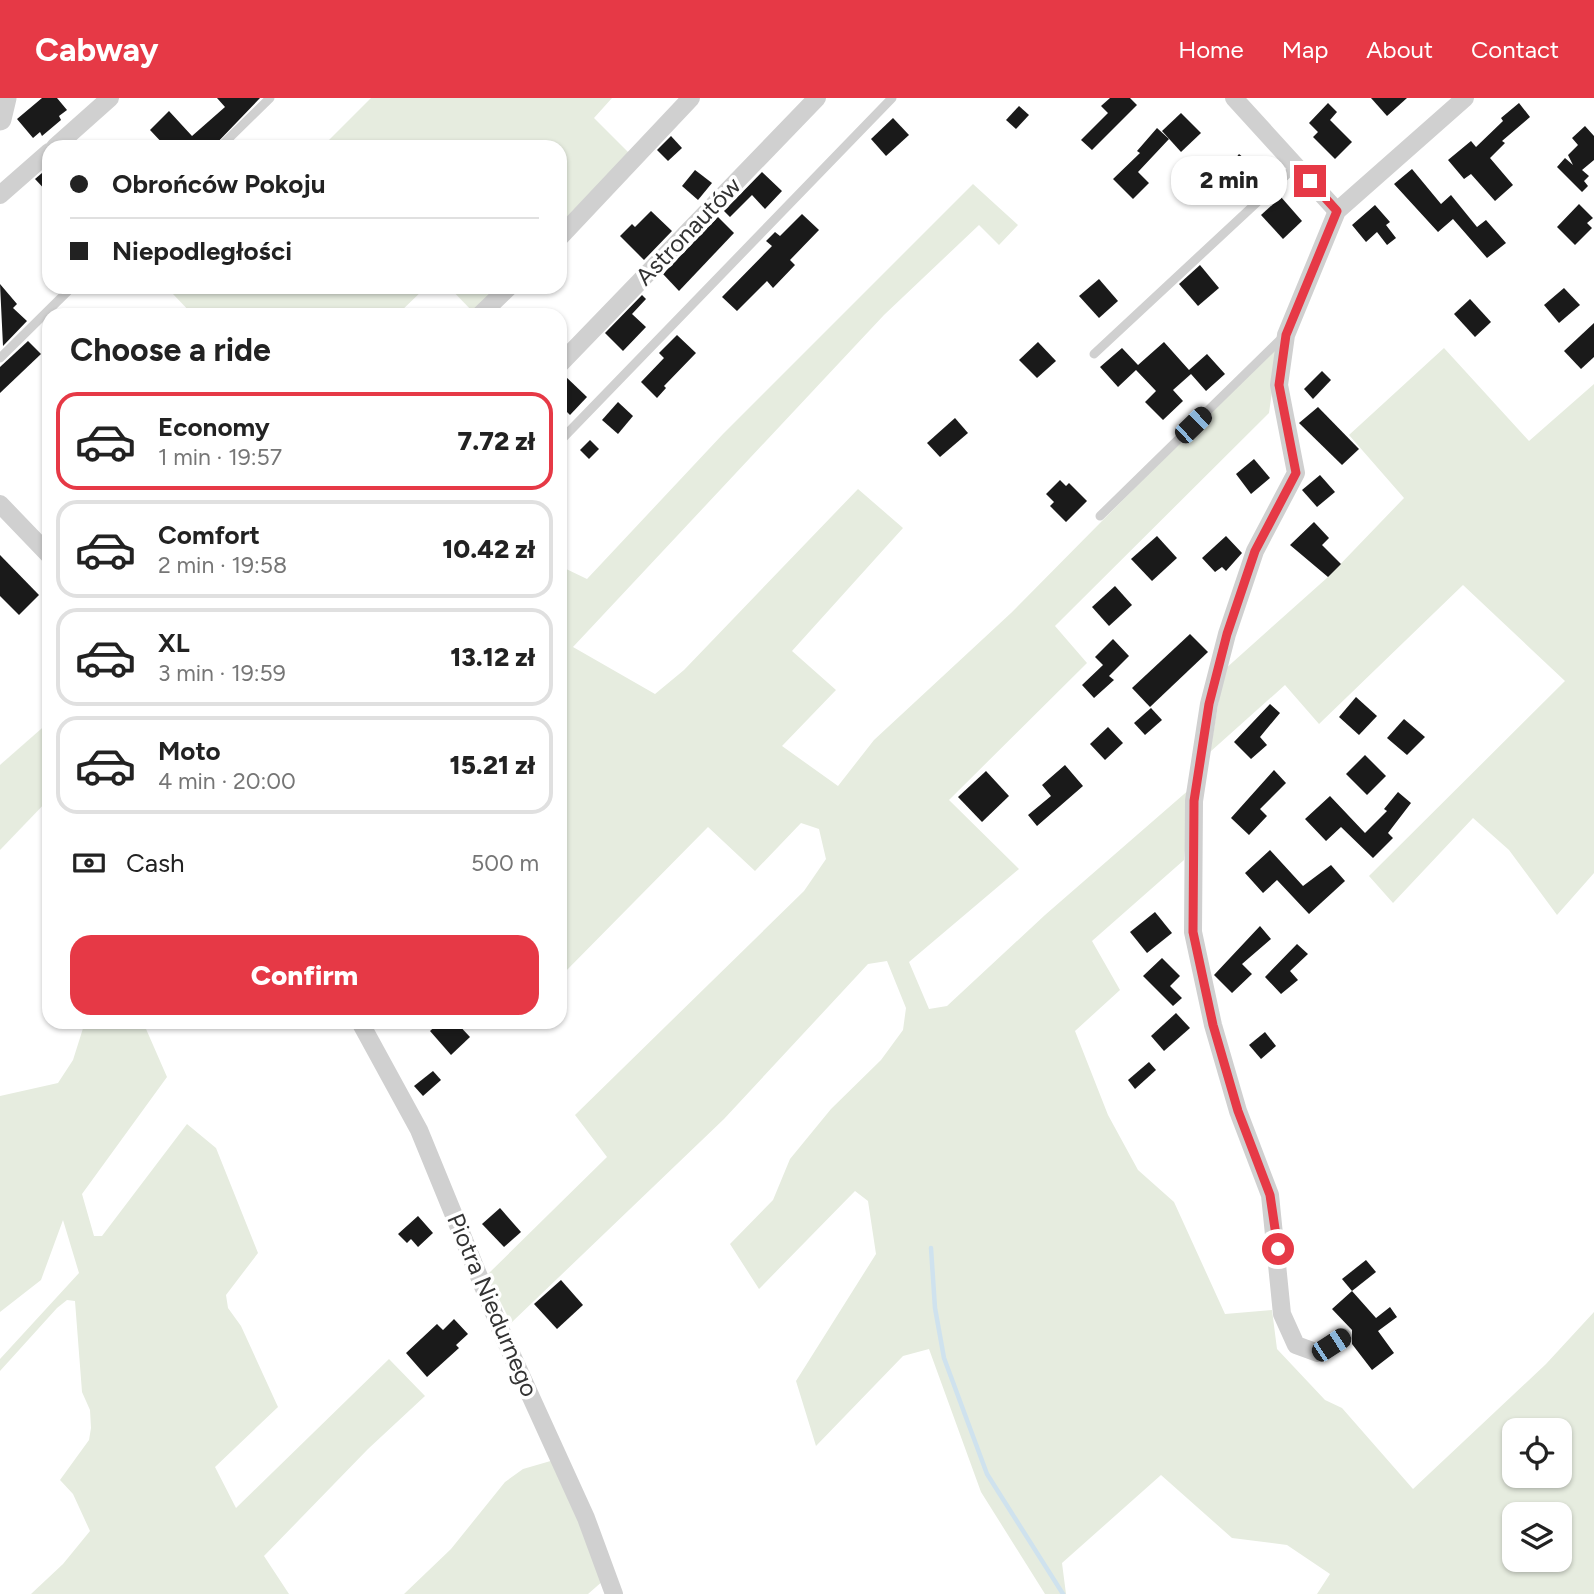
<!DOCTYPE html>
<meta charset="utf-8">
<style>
body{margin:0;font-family:Figtree,sans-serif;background:#f2f2f2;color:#222;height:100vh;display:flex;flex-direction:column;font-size:26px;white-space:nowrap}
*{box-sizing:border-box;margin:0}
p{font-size:23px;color:#767676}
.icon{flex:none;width:38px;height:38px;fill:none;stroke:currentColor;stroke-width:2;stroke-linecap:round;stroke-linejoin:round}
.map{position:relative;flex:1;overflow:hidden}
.details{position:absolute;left:42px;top:210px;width:525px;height:721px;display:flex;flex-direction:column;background:#fff;border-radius:21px;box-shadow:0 2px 5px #0004}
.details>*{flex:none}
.hud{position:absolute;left:42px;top:42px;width:525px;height:154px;border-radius:21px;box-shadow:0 2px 5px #0004;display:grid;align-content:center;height:154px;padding:0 28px;background:#fff}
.buttons{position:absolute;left:1502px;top:1320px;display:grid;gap:14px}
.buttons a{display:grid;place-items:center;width:70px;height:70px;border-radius:14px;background:#fff;box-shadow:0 2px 5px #0004;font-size:35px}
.end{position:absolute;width:32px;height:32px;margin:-16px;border:9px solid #e63946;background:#fff;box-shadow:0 0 0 4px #fff}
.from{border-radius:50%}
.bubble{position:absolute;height:49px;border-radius:21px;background:#fff;box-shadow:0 2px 5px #0004;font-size:23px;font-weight:800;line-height:49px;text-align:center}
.car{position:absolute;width:21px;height:42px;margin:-21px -10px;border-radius:9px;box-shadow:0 0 5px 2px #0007;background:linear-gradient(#222 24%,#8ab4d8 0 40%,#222 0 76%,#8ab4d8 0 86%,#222 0)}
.hud b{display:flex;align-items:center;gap:24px;height:66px;font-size:26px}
.hud b+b{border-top:2px solid #e0e0e0}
.hud i{width:18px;height:18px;background:#222}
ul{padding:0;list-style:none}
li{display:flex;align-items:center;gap:21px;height:98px;margin:0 14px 10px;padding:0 14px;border:4px solid #e0e0e0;border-radius:21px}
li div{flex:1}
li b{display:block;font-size:26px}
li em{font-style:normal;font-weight:800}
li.selected{border-color:#e63946}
li>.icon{width:63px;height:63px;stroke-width:1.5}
h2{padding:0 28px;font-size:32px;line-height:84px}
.pay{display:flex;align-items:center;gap:18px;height:77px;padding:0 28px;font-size:26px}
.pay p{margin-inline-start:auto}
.action{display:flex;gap:14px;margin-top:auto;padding:14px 28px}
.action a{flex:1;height:80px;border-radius:21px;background:#e63946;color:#fff;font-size:28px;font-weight:800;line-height:80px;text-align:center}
header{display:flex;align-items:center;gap:42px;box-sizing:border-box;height:98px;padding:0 35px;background:#e63946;color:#fff}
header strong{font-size:33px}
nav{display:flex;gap:38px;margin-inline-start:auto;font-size:24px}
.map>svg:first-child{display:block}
.green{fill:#e6ecdf;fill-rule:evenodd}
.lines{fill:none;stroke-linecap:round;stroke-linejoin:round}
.stream{stroke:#cfe2ee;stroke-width:4.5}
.building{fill:#1a1a1a}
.service{stroke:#d0d0d0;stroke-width:9}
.minor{stroke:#d0d0d0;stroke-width:18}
.tertiary{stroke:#d0d0d0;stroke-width:23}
.route{stroke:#e63946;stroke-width:9}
.labels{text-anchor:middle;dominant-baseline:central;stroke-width:7;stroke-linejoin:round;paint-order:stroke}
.street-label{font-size:24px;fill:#333;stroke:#fff}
</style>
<header>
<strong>Cabway</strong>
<nav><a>Home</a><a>Map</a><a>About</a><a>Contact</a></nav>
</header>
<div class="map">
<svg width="1594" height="1496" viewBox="0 0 1594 1496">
<rect width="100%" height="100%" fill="#fff"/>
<g class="green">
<path d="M371,0H612L594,20L629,55L560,126V49H322Z"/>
<path d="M973,86L1018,127L999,147L979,127L884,217L573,549L655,596L684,572L858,391L903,430L792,553L836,592L782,648L838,688L874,642L1011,515L1279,244L1269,315L1055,528L1087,565L949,702L1019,771L909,864L929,911L947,908L1045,817L1191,690L1184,762L1092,843L1120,892L1075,933L1108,1017L1138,1072L1174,1104L1225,1216L1272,1212L1277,1251L1325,1302L1342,1310L1413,1391L1546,1266L1594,1214V1496H1317L1330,1476L1287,1447L1232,1440L1161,1377L1062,1465L1066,1496H1045L981,1394L929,1251L903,1258L816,1348L796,1283L876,1156L868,1103L855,1093L759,1191L730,1146L773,1102L790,1061L831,1011L881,962L903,932L906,910L887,863L868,866L724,1021L511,1225L487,1177L607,1059L575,1017L804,793L826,761L819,731L801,725L755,773L708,729L560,879V468L587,481L723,336ZM1514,1332H1559V1377H1514ZM1514,1416H1559V1461H1514Z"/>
<path d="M178,189H426L397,217H193L172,195Z"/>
<path d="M449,189H499L474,215Z"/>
<path d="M1444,250L1529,343L1594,286V775L1557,817L1509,752L1473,720L1393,805L1369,778L1565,583L1463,487L1319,626L1285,587L1210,654L1224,572L1328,479L1404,400L1349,337Z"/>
<path d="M49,624V701L0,752V667Z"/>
<path d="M85,924H143L167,979L82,1096L94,1138H102L187,1026L216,1050L258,1155L226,1197L228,1210L241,1228L278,1309L215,1369L236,1410L389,1261L425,1298L368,1351L264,1458L289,1496H31L63,1466L90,1433L73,1396L60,1382L89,1342L91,1330L90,1312L82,1294L75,1203L67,1202L57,1210L0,1273V1261L79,1175L63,1122L41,1182L0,1214V998L58,985L73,962Z"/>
<path d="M554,1362L604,1482L588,1496H404L451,1451L505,1384L523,1371Z"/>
</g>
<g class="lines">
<path class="stream" d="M931,1150L935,1210L944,1260L987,1376L1063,1496"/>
</g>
<g class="building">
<path d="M42,0H57L67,12L59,18L61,22L42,38L40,34L33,40L17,21Z"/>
<path d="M217,0H260L213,49H166L150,32L169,13L192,38L225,9Z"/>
<path d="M1110,0H1130L1137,7L1092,52L1081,42L1108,15L1101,8Z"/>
<path d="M1371,0H1407L1387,18Z"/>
<path d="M1328,5L1337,14L1330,22L1352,44L1335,61L1313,39L1318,34L1309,25Z"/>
<path d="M1519,5L1530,19L1502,43L1505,45L1490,60L1513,87L1495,103L1471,76L1464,81L1448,62L1471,43L1476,49L1503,23L1501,20Z"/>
<path d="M1019,8L1029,17L1016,31L1006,22Z"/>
<path d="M1181,15L1201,35L1181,54L1162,33Z"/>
<path d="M893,20L909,37L886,58L871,41Z"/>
<path d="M1585,28L1594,38V62L1582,72L1589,78L1584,83L1588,88L1582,94L1557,69L1565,60L1573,67L1568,57L1578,47L1572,40Z"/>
<path d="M1157,30L1169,41L1138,74L1149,85L1133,101L1113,81L1140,55L1137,53Z"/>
<path d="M671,38L682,50L668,63L657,52Z"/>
<path d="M1239,56L1261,74L1246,91L1225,73Z"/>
<path d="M49,69V96L35,81Z"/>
<path d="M1412,71L1441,106L1451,97L1477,129L1486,122L1506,145L1487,160L1453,121L1438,134L1394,86Z"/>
<path d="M695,72L712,85L698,102L682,88Z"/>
<path d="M762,74L782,93L765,111L752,97L730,119L724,113Z"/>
<path d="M1281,99L1302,123L1283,141L1261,117Z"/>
<path d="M1579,106L1593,120L1587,125L1592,130L1575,147L1557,129Z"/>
<path d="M1375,107L1390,124L1386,127L1396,140L1387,147L1377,134L1366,144L1352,127Z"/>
<path d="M651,113L672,133L644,162L620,138L632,126L635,129Z"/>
<path d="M802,116L819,132L790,162L795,167L773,190L767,183L737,213L722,199L772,148L766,143L775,134L780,138Z"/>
<path d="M718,119L734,135L679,193L663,176Z"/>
<path d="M1200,167L1219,190L1198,208L1179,186Z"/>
<path d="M1099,181L1118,203L1099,220L1079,198Z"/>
<path d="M0,186L17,206L13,210L27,223L3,248Z"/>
<path d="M1564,190L1580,207L1559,225L1544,207Z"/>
<path d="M642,197L646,201L632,216L646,229L623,253L605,235Z"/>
<path d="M1470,201L1491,224L1475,239L1454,216Z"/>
<path d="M1594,225V259L1581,271L1564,253Z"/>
<path d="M677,237L696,255L664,288L666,290L657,300L641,284L664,260L659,255Z"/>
<path d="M28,243L41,256L0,295V269Z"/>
<path d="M1038,244L1056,263L1037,280L1019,262Z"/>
<path d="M1164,244L1189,272L1207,256L1225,276L1206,293L1191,276L1173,292L1183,303L1163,322L1145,304L1156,293L1136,272L1118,289L1100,269L1122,250L1138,267Z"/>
<path d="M1322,273L1331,282L1313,301L1304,291Z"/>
<path d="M560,277H564L587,299L570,317L560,307Z"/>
<path d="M618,304L633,318L618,336L602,322Z"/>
<path d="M1318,309L1359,351L1342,367L1299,325Z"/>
<path d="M955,320L968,335L940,359L927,345Z"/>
<path d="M590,342L599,351L589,361L580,352Z"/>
<path d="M1254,361L1270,380L1251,396L1236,376Z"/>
<path d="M1320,377L1335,394L1317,409L1302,392Z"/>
<path d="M1060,382L1066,388L1069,385L1087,403L1066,424L1050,408L1054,404L1046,396Z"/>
<path d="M1314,424L1329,440L1322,447L1341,466L1328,479L1290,447Z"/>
<path d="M1157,438L1177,460L1152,483L1131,461Z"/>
<path d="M1226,438L1242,455L1226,473L1222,469L1215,474L1202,460Z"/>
<path d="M0,457L39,497L19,517L0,498Z"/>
<path d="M1115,488L1132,507L1109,528L1092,509Z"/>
<path d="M1190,536L1208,554L1150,609L1132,590Z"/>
<path d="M1113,541L1129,558L1109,578L1114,582L1094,600L1082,587L1103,567L1095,559Z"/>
<path d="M1356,599L1377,618L1359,637L1339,619Z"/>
<path d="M1270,606L1280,615L1260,639L1267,647L1251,661L1234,644Z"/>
<path d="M1151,610L1162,622L1145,637L1134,625Z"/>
<path d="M1404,621L1425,639L1407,657L1387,640Z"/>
<path d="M1108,629L1123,645L1105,662L1090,646Z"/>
<path d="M1365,657L1386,678L1367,697L1346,676Z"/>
<path d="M1065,667L1083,688L1037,728L1028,717L1051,698L1042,687Z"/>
<path d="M1274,672L1286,685L1260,711L1267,718L1249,737L1231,720Z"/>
<path d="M986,673L1009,698L982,724L958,699Z"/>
<path d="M1398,694L1411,705L1388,735L1393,740L1373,760L1341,729L1326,743L1305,721L1330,698L1365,735L1387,713L1384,711Z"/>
<path d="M1270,752L1303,788L1331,767L1345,783L1309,816L1277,782L1263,795L1245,775Z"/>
<path d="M1155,814L1172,835L1147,855L1130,834Z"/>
<path d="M1260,828L1271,841L1242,866L1252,876L1232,895L1214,877Z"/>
<path d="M1297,846L1308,856L1290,873L1298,882L1281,896L1265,879Z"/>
<path d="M1162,860L1180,878L1170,888L1182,900L1173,908L1143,878Z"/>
<path d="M1176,915L1190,930L1164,953L1151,938Z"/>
<path d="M440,924H456L470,939L451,957L430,933Z"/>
<path d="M1265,934L1276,948L1261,961L1249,947Z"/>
<path d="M1149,964L1156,972L1135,991L1128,982Z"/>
<path d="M433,973L441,982L423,998L414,988Z"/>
<path d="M500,1110L521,1134L504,1149L482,1126Z"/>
<path d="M418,1118L433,1135L418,1149L411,1141L407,1145L398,1136Z"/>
<path d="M1366,1162L1376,1174L1352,1193L1342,1181Z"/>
<path d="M561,1182L583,1207L557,1231L534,1206Z"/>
<path d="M1352,1193L1376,1220L1390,1209L1397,1219L1378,1233L1394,1255L1372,1272L1352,1246V1232L1332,1211Z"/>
<path d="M454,1221L468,1236L456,1247L459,1250L427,1279L406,1255L437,1226L443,1232Z"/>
</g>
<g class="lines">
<g class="service">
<path d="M220,49L270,0"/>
<path d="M1094,256L1296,68"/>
<path d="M0,260L72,189"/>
<path d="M560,343L892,0"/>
<path d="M1100,418L1284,238"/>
</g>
<g class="minor">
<path d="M1234,0L1337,113"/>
<path d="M55,49L110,0"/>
<path d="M0,97L49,54"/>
<path d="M560,139L691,0"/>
<path d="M480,217L509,189"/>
<path d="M560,266L817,0"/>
<path d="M0,406L49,457"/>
<path d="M360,924L419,1032L505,1242L586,1420L614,1496"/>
<path d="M1343,1239L1318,1255L1296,1247L1282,1216L1270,1097L1238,1013L1213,927L1193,834L1194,703L1209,606L1227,536L1255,453L1296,375L1279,287L1286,237L1337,113L1465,0"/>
</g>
<path class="tertiary" d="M0,21L5,0"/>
</g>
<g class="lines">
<path class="route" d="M1278,1151L1270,1097L1238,1013L1213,927L1193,834L1194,703L1209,606L1227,536L1255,453L1296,375L1279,287L1286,237L1337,113L1310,83"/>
</g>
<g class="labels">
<g class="street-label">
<text transform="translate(688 133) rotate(-46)">Astronautów</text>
<text transform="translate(493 1207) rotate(67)">Piotra Niedurnego</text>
</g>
</g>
</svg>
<div class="buttons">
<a><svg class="icon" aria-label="locate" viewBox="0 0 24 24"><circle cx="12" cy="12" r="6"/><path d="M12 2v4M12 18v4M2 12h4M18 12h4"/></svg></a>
<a><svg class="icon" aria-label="layers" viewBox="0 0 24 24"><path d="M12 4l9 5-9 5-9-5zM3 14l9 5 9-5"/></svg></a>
</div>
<i class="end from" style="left:1278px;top:1151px"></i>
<i class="end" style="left:1310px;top:83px"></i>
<div class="bubble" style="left:1171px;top:58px;width:116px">2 min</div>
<i class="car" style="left:1193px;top:327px;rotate:46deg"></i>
<i class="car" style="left:1331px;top:1247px;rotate:57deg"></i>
<div class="hud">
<b><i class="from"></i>Obrońców Pokoju</b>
<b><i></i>Niepodległości</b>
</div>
<section class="details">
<h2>Choose a ride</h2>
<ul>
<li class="selected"><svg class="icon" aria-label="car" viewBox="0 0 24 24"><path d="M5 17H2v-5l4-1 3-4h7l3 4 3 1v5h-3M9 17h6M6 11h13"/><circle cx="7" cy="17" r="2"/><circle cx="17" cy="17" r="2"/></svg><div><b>Economy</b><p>1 min · 19:57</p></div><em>7.72 zł</em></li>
<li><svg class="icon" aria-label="car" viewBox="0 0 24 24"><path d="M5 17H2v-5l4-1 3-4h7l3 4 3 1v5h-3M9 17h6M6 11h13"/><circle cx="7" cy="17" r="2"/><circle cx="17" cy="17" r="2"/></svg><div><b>Comfort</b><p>2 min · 19:58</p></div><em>10.42 zł</em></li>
<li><svg class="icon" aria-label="car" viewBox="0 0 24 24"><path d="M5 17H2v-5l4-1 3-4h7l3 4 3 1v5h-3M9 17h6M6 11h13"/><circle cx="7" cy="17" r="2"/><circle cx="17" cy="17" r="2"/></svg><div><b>XL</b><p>3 min · 19:59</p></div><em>13.12 zł</em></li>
<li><svg class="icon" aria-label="car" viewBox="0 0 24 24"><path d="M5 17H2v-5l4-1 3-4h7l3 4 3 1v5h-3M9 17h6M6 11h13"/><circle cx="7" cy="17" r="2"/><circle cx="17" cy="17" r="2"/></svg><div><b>Moto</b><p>4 min · 20:00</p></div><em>15.21 zł</em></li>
</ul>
<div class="pay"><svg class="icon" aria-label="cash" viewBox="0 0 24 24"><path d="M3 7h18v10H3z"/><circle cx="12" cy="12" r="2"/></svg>Cash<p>500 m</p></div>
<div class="action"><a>Confirm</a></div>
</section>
</div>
